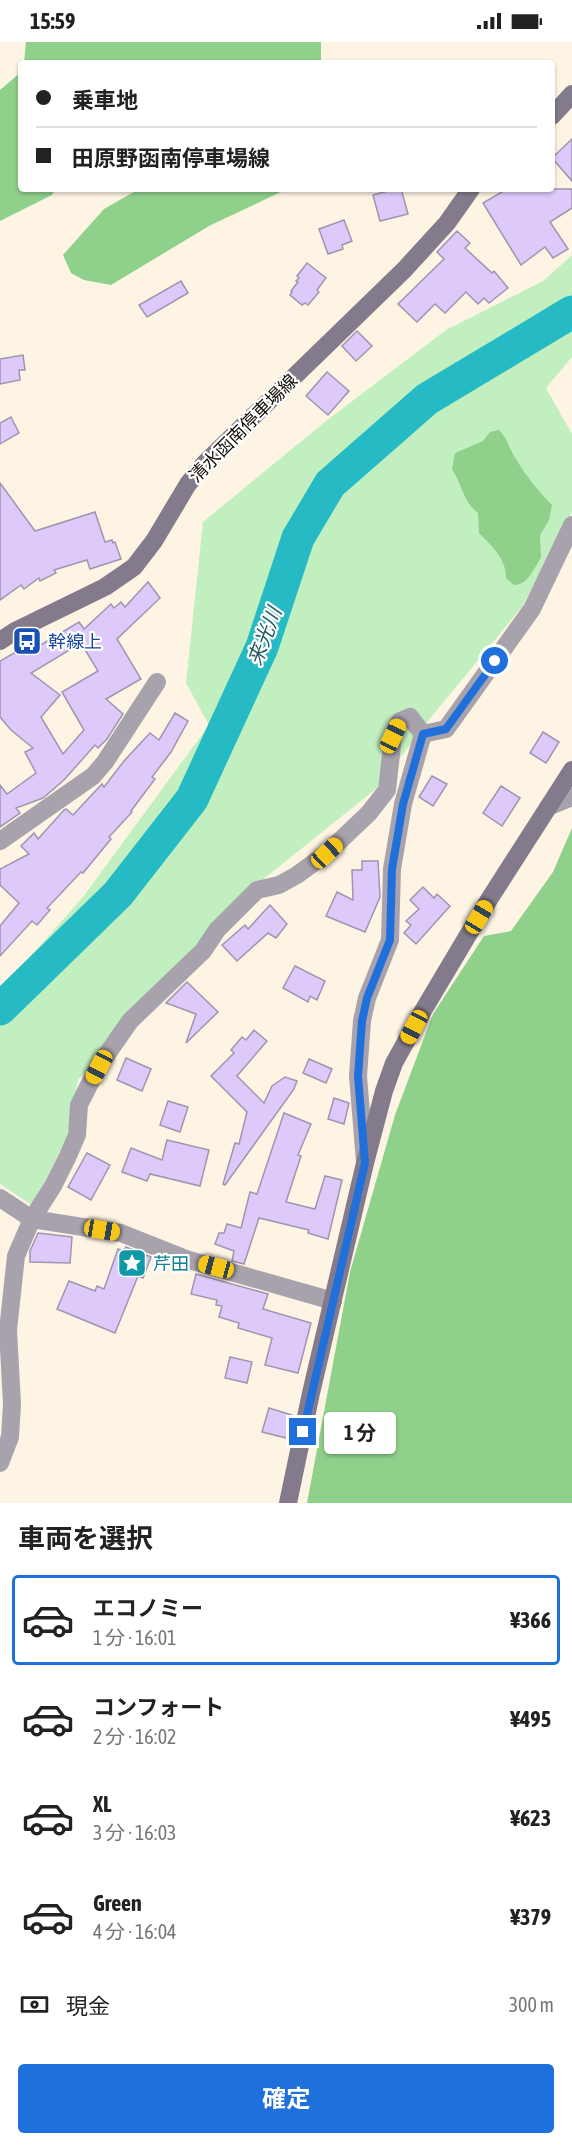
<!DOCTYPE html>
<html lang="ja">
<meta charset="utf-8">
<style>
body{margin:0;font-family:"Asap Condensed","Noto Sans JP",sans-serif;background:#f2f2f2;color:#222;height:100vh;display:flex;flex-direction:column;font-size:22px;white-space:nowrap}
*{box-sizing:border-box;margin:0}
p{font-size:20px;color:#767676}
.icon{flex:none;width:33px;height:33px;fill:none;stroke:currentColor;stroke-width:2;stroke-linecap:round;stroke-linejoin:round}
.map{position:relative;height:1461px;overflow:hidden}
.drawer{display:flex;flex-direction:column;background:#fff;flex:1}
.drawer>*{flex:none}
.banner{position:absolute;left:18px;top:18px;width:537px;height:132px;border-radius:6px;box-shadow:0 2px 4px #0004;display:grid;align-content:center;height:132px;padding:0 18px;background:#fff}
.end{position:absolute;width:27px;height:27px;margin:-14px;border:8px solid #2070db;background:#fff;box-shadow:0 0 0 3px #fff}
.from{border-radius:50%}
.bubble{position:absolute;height:42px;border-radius:6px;background:#fff;box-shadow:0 2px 4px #0004;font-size:20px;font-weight:700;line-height:42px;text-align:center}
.car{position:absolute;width:18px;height:36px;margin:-18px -9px;border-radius:8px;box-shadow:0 0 4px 2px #0007;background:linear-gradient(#f5c518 24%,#345 0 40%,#f5c518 0 76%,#345 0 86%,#f5c518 0)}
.banner b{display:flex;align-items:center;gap:21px;height:57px;font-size:22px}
.banner b+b{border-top:2px solid #e0e0e0}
.banner i{width:15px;height:15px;background:#222}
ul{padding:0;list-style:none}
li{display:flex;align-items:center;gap:18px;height:90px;margin:0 12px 9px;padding:0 6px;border:3px solid transparent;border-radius:6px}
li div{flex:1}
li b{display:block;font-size:22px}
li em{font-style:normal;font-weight:700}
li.active{border-color:#2070db}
li>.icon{width:54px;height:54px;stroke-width:1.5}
h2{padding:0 18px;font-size:27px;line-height:72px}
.pay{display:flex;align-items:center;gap:15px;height:66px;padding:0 18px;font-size:22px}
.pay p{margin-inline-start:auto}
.primary-button{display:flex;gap:12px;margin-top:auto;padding:12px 18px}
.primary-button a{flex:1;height:69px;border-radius:6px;background:#2070db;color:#fff;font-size:24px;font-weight:700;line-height:69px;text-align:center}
.status{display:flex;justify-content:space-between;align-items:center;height:42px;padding:0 30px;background:#fff;direction:ltr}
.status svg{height:16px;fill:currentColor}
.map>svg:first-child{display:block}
.green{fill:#c2efc0}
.forest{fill:#8fd08b}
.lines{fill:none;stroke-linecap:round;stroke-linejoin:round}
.river{stroke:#26bbc4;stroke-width:33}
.building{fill:#ddcafa;stroke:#9f95af;stroke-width:1.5;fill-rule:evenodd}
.minor{stroke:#a8a2ad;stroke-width:18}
.secondary{stroke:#837b8b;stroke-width:18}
.route{stroke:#2070db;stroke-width:8}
.labels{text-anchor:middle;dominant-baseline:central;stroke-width:4.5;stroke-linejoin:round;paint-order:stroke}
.street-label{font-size:18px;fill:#120d05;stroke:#fff}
.transit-label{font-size:18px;fill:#164399;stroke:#fff;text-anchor:start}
.culture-label{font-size:18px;fill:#0d838f;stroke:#fff;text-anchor:start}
.water-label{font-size:20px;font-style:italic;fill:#235b5f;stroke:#fff}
</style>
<div class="status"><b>15:59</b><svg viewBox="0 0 49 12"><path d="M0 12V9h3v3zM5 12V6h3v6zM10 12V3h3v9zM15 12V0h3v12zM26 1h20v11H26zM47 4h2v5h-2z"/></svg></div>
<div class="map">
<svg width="572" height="1461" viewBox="0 0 572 1461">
<rect width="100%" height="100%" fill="#fdf4e4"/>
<path class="green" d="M572,213V315L546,346L572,392V470L522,565L436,669L377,746L235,860L78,1038L67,1094L33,1164L0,1142V949L83,855L209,683L186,641L203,480L326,379L446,288L543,239Z"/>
<g class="forest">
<path d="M26,0H321V21H24Z"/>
<path d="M21,30V147H55L52,153L0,179V48Z"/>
<path d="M139,147H287L209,184L111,243L84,238L71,231L63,213L104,167Z"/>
<path d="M499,388C508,397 509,407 516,417C526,434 538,449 552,463L549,478L540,493L541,516C533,527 529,542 514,543L506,536C507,518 491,503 479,491L478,471C463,460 463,444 452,427L455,411L483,399L490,390Z"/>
<path d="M572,786V1461H307L350,1230L395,1073L433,972L484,894L511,889L553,830Z"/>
</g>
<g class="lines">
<path class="river" d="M0,967L118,852L192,757L262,605L298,496L330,442L427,357L572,270"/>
</g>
<g class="building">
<path d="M572,97V139L552,116Z"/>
<path d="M395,147H401L408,172L380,179L373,153Z"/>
<path d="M507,147H572V166L550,180L568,207L553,216L545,205L521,223L483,161Z"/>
<path d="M344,178L352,199L342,203L343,207L328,212L319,187Z"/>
<path d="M457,189L470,201L465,206L492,231L494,229L508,246L489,261L484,256L478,262L466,250L445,271L435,262L417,280L398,262L444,217L437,210Z"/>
<path d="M307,221L326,236L317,248L319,250L308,263L305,261L302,263L290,253L292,250L291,249L298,240L296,239L299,236L297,234Z"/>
<path d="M181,239L188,251L147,275L139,263Z"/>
<path d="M357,289L372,304L356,319L342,304Z"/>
<path d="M23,313L25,328H19L20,338L0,342V317Z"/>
<path d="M327,330L349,349L328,373L306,354Z"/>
<path d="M11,375L19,391L0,402V381Z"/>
<path d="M0,441L35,489L95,470L105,500L112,498L113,501L115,500L121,517L90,527L87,518L54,528L56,531L40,539L39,536L24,547L21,543L0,558Z"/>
<path d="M148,540L160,556L117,597L141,637L106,657L123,672L107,697L98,706L95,703L64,738L43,756L16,766L20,771L0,785V743L7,752L36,731L25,710L33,706L11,688L0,675V619L21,607L24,613L79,580L84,587L111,562L114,566L121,560L125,565ZM81,601L98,629L62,650L84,688L63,712L41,675L60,653L31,631Z"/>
<path d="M175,671L188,679L171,710L152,735L155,737L131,769L132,770L109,795L111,797L83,831L81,830L47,866L50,868L37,883L32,879L0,914V884L19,861L0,843V827L29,812L21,804L34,791L38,797L64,768L66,767L73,773L102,742L104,745L124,719L150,691L159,698Z"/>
<path d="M543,690L559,700L546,721L530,711Z"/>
<path d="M432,734L447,742L433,764L419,755Z"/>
<path d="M501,744L520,756L502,784L483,771Z"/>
<path d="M362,819H378L380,855L365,890L326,874L337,850L353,858L352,828H362Z"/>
<path d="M423,845L434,856L437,852L450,864L416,902L404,891L411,883L406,879L419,867L410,858Z"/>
<path d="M270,863L287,882L276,896L268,891L237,919L222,903L245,883L248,887Z"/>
<path d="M295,924L325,939L317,958L310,954L308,960L283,946Z"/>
<path d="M187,940L218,970L186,1001L196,972L166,961Z"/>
<path d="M254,988L267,999L237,1034L264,1061L272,1044L285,1035L297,1039L294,1047L225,1143L223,1142L235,1101L239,1102L247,1070L211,1034L234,1011L231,1008L242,995L246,998Z"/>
<path d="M126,1016L151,1027L142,1049L117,1038Z"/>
<path d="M309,1017L332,1027L326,1041L303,1031Z"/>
<path d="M334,1056L349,1061L344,1082L328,1077Z"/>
<path d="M168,1059L188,1065L180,1090L160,1083Z"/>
<path d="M284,1071L311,1082L298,1113L301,1114L286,1160L315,1167L325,1134L342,1138L328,1197L308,1191L309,1188L259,1176L244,1222L232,1219L234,1209L215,1202L219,1191H224L227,1182L241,1186L250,1150L257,1152Z"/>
<path d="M167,1098L209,1108L200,1144L150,1132L147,1139L122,1130L131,1106L162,1118Z"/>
<path d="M87,1111L110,1123L91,1158L68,1145Z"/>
<path d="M38,1191L72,1195L70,1221L30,1220V1209Z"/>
<path d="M126,1205L151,1215L143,1236L138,1234L115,1291L57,1267L69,1239L95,1249L97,1244L104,1247L118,1207L123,1209Z"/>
<path d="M196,1232L268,1252L263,1267L311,1281L298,1331L265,1323L272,1296L238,1286L239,1281L219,1275L222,1264L216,1263L217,1258L191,1252Z"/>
<path d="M230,1315L252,1320L247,1341L225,1336Z"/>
<path d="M269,1366L292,1373L286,1396L262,1390Z"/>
</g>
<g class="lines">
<g class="minor">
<path d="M423,692L446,687L532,567L572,483"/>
<path d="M548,765L572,755"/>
<path d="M0,799L93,734L105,720L157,640"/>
<path d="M0,1156L32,1177L121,1191L189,1218L333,1259"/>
<path d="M0,1421L10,1395L12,1362L8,1288L16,1214L32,1177L53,1144L67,1116L77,1093L79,1063L98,1025L130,979L203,909L217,888L257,848L279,843L297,833L327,811L369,771L387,748L393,694L400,679L410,675L423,692L403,762L392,827L390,898L367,956L362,979L358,1034L365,1120"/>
</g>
<g class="secondary">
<path d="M552,74L572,52"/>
<path d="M0,599L15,589L105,545L134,525L154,499L188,442L205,421L404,228L447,181L471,147"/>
<path d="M288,1461L311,1351L365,1121L384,1049L394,1021L424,967L490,856L572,728"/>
</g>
</g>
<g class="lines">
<path class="route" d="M303,1390L365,1121L358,1034L362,979L367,956L390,898L392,827L403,762L423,692L446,687L495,619"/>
</g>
<defs>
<g id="bus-square" transform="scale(1.5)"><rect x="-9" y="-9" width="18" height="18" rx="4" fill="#1a4fb4" stroke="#fff"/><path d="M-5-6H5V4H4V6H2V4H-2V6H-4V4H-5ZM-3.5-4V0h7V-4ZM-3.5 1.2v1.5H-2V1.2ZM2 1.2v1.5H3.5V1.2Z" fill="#fff"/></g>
<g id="sight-square" transform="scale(1.5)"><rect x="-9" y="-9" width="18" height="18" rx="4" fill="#0f9aa8" stroke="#fff"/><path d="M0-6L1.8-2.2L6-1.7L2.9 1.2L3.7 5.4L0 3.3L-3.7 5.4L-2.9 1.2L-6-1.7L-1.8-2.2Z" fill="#fff"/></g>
</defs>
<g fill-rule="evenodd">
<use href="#bus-square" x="27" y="599"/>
<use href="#sight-square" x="132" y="1221"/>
</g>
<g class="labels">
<g class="street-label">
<text transform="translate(243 386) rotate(-45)">清水函南停車場線</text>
</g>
<g class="transit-label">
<text x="48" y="599">幹線上</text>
</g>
<g class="culture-label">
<text x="153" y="1221">芹田</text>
</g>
<g class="water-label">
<text transform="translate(264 594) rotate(-69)">来光川</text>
</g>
</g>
</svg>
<i class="end from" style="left:495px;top:619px"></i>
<i class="end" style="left:303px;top:1390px"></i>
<div class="bubble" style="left:324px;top:1370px;width:72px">1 分</div>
<i class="car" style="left:393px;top:694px;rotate:25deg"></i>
<i class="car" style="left:327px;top:811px;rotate:47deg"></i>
<i class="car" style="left:479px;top:875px;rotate:31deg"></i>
<i class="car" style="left:414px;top:985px;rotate:208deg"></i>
<i class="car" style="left:99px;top:1025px;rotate:208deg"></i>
<i class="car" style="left:102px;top:1188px;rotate:100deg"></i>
<i class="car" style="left:216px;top:1225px;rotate:285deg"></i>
<div class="banner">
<b><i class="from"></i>乗車地</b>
<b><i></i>田原野函南停車場線</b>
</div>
</div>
<section class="drawer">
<h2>車両を選択</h2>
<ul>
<li class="active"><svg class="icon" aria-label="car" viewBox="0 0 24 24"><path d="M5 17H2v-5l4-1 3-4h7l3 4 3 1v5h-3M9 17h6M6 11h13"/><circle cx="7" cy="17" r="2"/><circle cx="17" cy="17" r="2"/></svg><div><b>エコノミー</b><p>1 分 · 16:01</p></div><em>¥366</em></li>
<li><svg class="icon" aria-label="car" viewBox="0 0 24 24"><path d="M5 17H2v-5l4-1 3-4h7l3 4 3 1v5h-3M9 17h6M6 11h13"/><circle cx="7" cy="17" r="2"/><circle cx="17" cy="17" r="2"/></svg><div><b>コンフォート</b><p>2 分 · 16:02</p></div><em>¥495</em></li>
<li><svg class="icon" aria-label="car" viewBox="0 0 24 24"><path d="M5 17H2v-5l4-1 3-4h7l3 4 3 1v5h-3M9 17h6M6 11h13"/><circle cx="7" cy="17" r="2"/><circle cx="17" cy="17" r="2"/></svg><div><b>XL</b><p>3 分 · 16:03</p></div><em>¥623</em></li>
<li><svg class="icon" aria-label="car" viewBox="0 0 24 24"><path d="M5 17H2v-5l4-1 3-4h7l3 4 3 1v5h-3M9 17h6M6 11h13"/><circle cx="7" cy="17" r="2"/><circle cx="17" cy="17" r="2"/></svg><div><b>Green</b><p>4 分 · 16:04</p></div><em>¥379</em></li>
</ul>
<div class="pay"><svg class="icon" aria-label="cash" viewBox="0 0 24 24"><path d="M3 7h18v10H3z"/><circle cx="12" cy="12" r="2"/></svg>現金<p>300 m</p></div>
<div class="primary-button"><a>確定</a></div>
</section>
